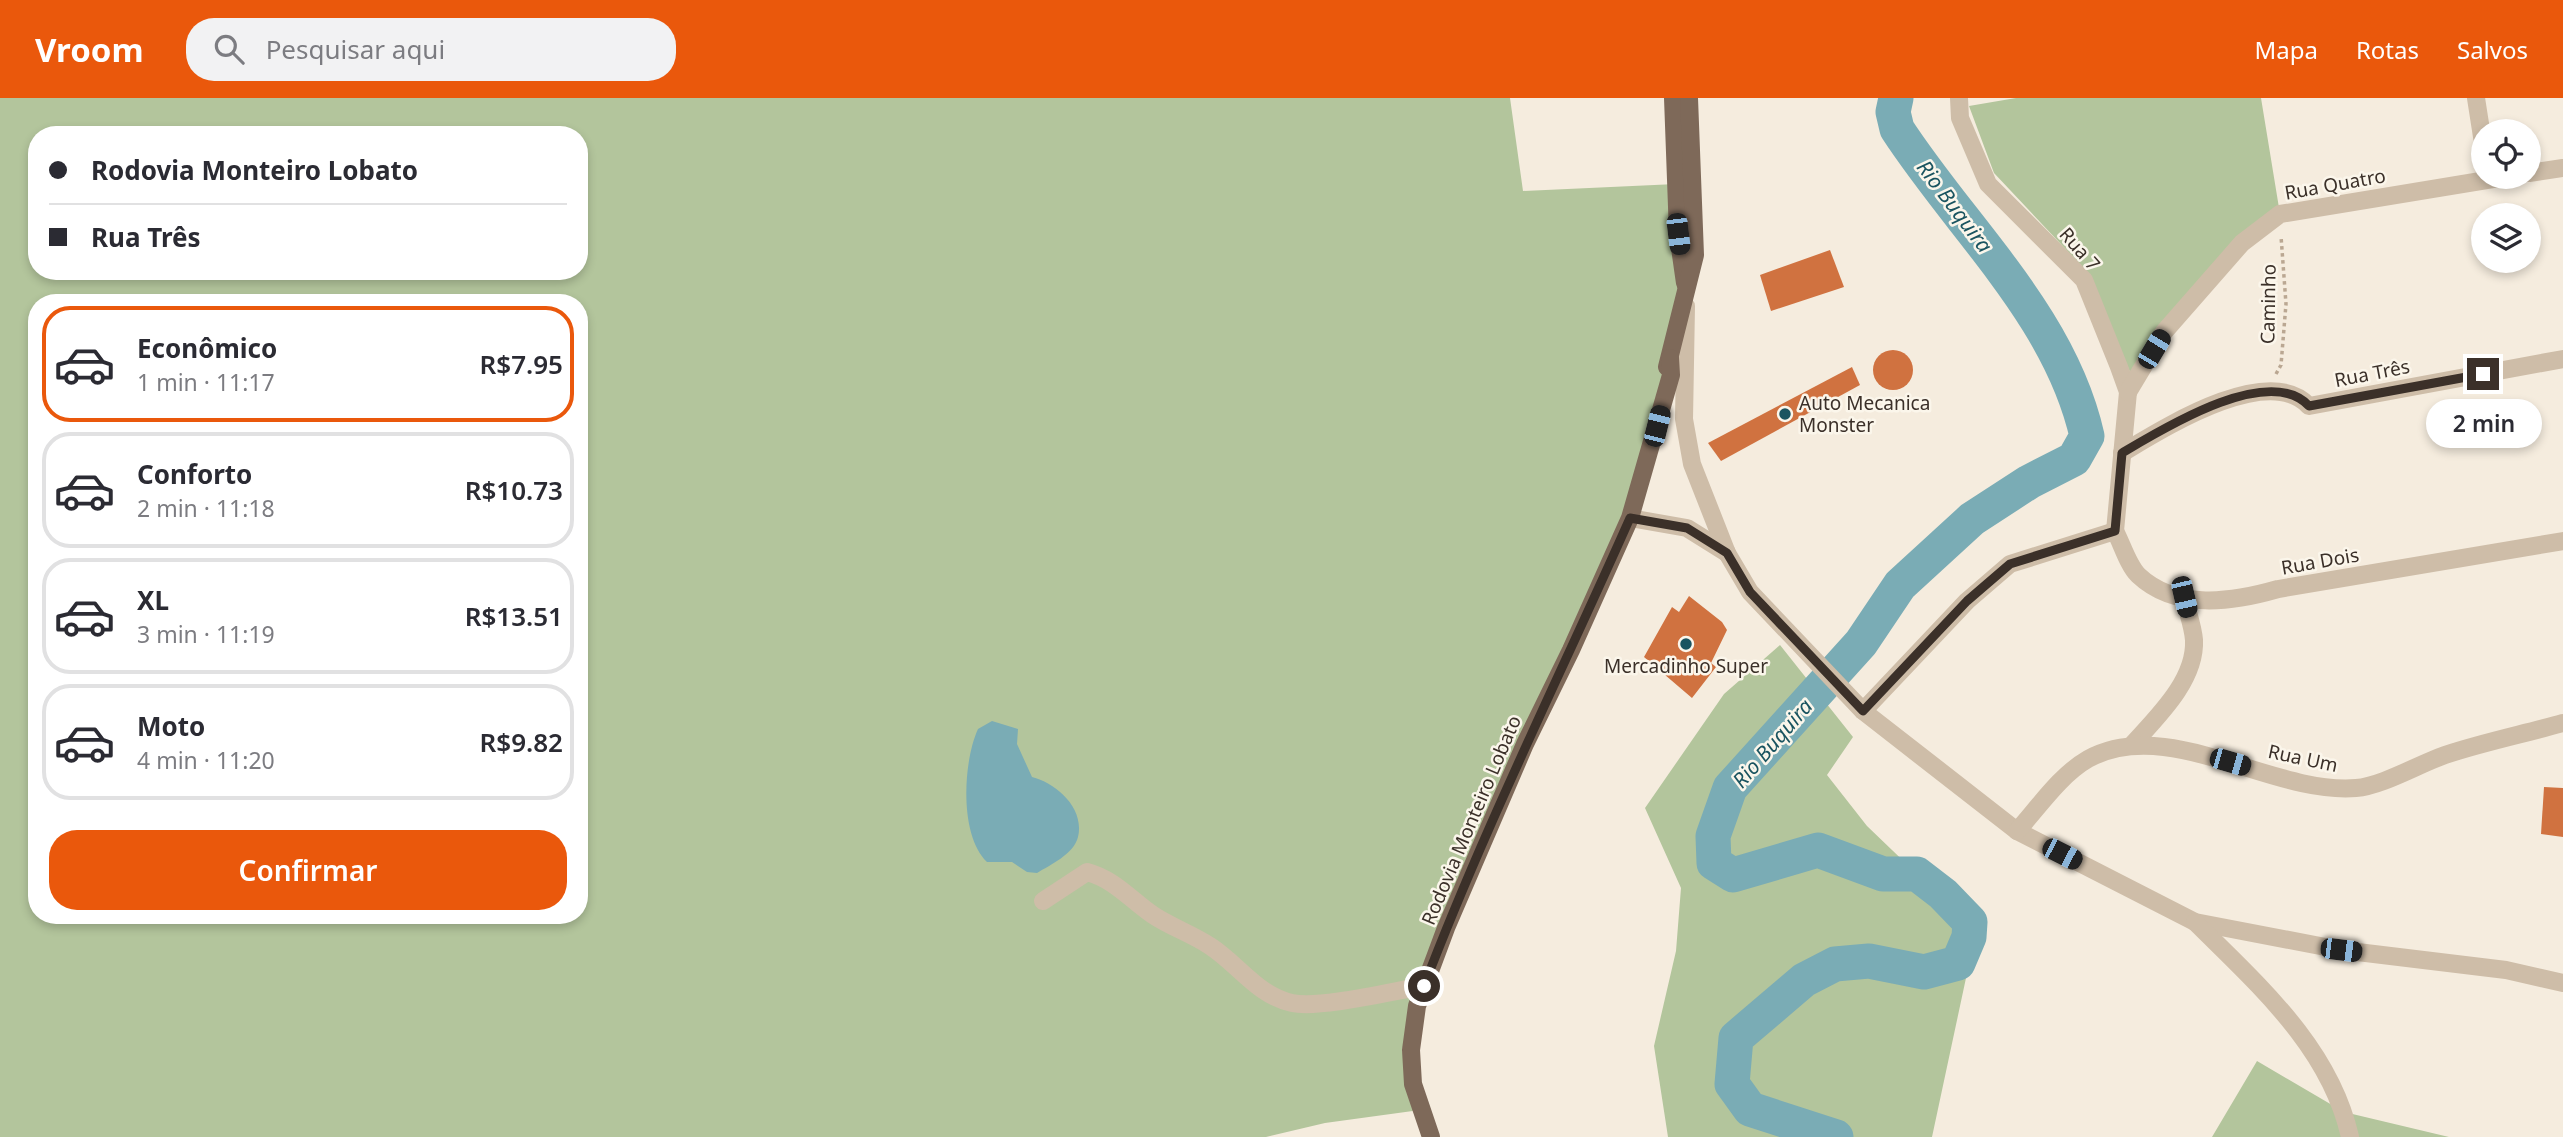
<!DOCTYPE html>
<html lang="pt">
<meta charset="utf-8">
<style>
body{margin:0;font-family:"Noto Sans",sans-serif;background:#f2f2f3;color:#2b2b33;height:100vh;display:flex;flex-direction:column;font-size:26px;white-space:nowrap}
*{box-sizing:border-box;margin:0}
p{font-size:23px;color:#7c7c81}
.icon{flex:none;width:38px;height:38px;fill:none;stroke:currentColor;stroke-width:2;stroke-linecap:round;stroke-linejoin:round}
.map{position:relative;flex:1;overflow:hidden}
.panel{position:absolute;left:28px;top:196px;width:560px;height:630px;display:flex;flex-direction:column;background:#fff;border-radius:28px;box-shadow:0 4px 10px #0003}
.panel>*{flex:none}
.hud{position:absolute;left:28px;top:28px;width:560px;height:154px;border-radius:28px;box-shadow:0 4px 10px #0003;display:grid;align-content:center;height:154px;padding:0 21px;background:#fff}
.controls{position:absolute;left:2471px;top:21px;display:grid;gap:14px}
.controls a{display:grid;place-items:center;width:70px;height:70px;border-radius:50%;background:#fff;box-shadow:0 4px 10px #0003;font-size:35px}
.end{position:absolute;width:32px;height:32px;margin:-16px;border:9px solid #3b3029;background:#fff;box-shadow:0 0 0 4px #fff}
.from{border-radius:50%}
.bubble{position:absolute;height:49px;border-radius:24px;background:#fff;box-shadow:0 4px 10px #0003;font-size:23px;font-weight:600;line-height:49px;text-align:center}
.car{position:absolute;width:21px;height:42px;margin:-21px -10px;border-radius:9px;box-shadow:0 0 5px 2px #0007;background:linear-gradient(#222 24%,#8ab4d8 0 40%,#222 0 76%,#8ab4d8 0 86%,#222 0)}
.hud b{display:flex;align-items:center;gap:24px;height:66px;font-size:26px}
.hud b+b{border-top:2px solid #e1e1e2}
.hud i{width:18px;height:18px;background:#2b2b33}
ul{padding:12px 0 0;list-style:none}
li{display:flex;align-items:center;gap:21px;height:116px;margin:0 14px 10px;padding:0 7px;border:4px solid #e1e1e2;border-radius:28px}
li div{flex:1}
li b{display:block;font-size:26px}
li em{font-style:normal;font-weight:600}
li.active{border-color:#ea580c}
li>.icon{width:63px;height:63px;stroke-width:1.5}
.primary-button{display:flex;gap:14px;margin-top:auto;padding:14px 21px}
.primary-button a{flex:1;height:80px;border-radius:28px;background:#ea580c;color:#fff;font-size:28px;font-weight:600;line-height:80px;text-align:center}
header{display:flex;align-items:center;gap:42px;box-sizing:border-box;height:98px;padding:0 35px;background:#ea580c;color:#fff}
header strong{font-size:33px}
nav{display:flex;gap:38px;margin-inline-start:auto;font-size:24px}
.search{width:490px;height:63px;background:#f2f2f3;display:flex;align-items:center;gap:18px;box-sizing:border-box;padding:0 24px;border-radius:28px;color:#7c7c81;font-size:26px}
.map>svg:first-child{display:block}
.green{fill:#b3c59c;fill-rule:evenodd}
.water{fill:#7aacb5}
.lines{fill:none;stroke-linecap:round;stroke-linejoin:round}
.river{stroke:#7aacb5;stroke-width:35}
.building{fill:#d07240}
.path{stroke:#baa792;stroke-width:3.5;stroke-dasharray:3.5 3.5;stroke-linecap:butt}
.minor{stroke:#cebda8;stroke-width:18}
.major{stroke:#7e6959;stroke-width:18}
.route{stroke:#3b3029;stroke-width:9}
.poi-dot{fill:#1a5460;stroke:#fbf6eb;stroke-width:2.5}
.labels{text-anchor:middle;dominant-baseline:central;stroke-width:5;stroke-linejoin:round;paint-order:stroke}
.street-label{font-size:19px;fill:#3b3029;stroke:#fbf6eb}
.poi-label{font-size:19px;fill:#3b3029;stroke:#fbf6eb;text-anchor:start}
.water-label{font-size:21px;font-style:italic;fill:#1a5460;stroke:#fbf6eb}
</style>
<header>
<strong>Vroom</strong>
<div class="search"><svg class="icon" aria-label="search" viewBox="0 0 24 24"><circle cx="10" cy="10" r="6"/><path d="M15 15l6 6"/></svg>Pesquisar aqui</div>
<nav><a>Mapa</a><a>Rotas</a><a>Salvos</a></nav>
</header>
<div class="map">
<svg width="2563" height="1039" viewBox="0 0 2563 1039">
<rect width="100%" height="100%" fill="#f5ecde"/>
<g class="green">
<path d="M0,0H1510L1523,93L1676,86L1686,196L1651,354L1417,908L1402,952L1420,1012L1325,1025L1266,1039H0ZM37,37H579V173H37ZM37,205H579V817H37Z"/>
<path d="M2016,0H2261L2280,116L2242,145L2134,284L2090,177L1994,75L1969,8Z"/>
<path d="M1780,547L1853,639L1827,677L1867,728L1917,776L1943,796L1969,839L1958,865L1966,880L1932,1039H1668L1654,948L1676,853L1681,790L1645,710L1724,596Z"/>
<path d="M2257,963L2344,1014L2449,1039H2212Z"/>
</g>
<path class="water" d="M992,623L1018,631L1017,646L1032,679C1056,685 1085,710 1078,739C1074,756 1050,767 1037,775L1027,774L1012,764H987C959,737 963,664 978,631Z"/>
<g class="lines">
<path class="river" d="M1836,1039L1750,1011L1732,986L1736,940L1804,882L1835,866L1869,863L1924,874L1958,865L1969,839L1970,824L1943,796L1917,776H1883L1818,752L1733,777L1714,765L1713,738L1730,690L1861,545L1900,487L1972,421L2029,384L2074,361L2087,338C2060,218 1962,131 1897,31L1893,14L1896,0"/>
</g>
<g class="building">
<path d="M1830,152L1844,189L1771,213L1760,177Z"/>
<circle cx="1893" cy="272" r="20"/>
<path d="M1852,269L1860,287L1721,363L1708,345Z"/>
<path d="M1689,498L1722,524L1727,532L1711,565L1716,569L1692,600L1644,559L1672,509L1679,514Z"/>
<path d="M2544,689L2563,690V739L2541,736Z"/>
</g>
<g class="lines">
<path class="path" d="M2276,276L2281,267L2286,206L2281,138"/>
<g class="minor">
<path d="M1959,0L1960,20L1988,86L2084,182L2119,269L2128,294L2115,433"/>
<path d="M2476,0L2483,45"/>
<path d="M2529,75L2563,70"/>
<path d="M1686,208L1684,321L1692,366L1727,455L1750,494L1863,613L2017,733L2195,824L2341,852L2506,872L2563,885"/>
<path d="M2128,294L2164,234L2242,145L2280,116L2505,79"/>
<path d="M2122,355C2164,330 2268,264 2309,308L2563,261"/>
<path d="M1630,420L1687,430L1727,455"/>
<path d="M2115,433C2122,446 2128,467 2138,477C2176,513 2233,504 2278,491L2563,443"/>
<path d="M1863,613L1967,503L2010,466L2115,433"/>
<path d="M2131,648C2156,620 2196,583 2194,542C2193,528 2187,513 2184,499"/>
<path d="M2017,733C2038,710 2060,677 2088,661C2168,617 2272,697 2356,690C2382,688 2419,666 2445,657C2484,644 2524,636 2563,625"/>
<path d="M1043,803L1087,774C1114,781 1131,802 1153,817C1171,829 1192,836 1210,848C1238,866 1258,898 1292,905C1320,911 1393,893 1424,888"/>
<path d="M2195,824C2258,887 2330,949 2350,1039"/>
</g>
<g class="major">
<path d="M1673,0L1678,136L1685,185"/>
<path d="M1667,269L1695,157L1689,0"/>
<path d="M1431,1039L1413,986L1411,952L1417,908L1446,830L1525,646L1571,552L1630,420L1671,277L1670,260"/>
</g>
</g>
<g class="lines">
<path class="route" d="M1424,888C1485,728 1561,576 1630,420L1687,430L1727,455L1750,494L1863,613L1967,503L2010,466L2115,433L2122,355C2164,330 2269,265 2309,308L2483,276"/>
</g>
<g class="poi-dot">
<circle cx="1785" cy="316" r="7"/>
<circle cx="1686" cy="546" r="7"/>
</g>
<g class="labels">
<g class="street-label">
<text transform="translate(2335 86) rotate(-10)">Rua Quatro</text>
<text transform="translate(2080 151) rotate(49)">Rua 7</text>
<text transform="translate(2268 206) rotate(-89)">Caminho</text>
<text transform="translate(2372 275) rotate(-11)">Rua Três</text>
<text transform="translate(2320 463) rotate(-10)">Rua Dois</text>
<text transform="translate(2303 660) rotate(12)">Rua Um</text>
<text transform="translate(1471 722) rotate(-67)">Rodovia Monteiro Lobato</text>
</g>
<g class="poi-label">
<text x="1799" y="305">Auto Mecanica<tspan x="1799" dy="22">Monster</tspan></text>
<text x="1686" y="568" text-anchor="middle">Mercadinho Super</text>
</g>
<g class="water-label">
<text transform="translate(1955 108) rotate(53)">Rio Buquira</text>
<text transform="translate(1772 645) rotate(-49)">Rio Buquira</text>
</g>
</g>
</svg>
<div class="controls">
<a><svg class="icon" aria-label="locate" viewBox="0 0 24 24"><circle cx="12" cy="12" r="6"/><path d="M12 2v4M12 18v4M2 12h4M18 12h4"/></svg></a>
<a><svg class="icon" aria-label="layers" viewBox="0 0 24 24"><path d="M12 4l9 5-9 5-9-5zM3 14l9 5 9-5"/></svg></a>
</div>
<i class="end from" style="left:1424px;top:888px"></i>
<i class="end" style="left:2483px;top:276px"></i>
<div class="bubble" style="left:2426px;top:301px;width:116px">2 min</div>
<i class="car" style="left:1678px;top:136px;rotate:173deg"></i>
<i class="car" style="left:2154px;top:251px;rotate:31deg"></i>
<i class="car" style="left:1657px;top:328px;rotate:14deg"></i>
<i class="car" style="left:2184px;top:499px;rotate:167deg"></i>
<i class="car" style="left:2230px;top:664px;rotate:106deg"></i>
<i class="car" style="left:2062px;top:756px;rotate:117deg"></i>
<i class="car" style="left:2341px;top:852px;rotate:97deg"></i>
<div class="hud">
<b><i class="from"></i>Rodovia Monteiro Lobato</b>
<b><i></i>Rua Três</b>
</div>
<section class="panel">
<ul>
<li class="active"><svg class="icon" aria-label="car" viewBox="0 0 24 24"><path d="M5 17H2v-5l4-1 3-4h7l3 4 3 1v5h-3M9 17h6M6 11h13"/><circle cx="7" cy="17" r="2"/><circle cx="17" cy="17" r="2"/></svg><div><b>Econômico</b><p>1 min · 11:17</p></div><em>R$7.95</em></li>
<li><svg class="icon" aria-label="car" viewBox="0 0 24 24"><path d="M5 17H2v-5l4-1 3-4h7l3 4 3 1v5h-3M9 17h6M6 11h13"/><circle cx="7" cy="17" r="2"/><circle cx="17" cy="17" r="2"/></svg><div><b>Conforto</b><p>2 min · 11:18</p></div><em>R$10.73</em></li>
<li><svg class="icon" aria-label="car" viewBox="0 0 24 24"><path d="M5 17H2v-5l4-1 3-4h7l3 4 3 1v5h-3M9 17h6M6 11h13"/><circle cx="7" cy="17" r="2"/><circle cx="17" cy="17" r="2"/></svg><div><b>XL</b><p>3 min · 11:19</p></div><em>R$13.51</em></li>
<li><svg class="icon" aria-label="car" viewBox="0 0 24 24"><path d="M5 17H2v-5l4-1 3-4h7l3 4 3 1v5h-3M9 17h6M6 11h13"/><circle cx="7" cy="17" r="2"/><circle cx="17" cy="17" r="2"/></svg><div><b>Moto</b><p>4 min · 11:20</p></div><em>R$9.82</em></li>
</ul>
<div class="primary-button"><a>Confirmar</a></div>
</section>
</div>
